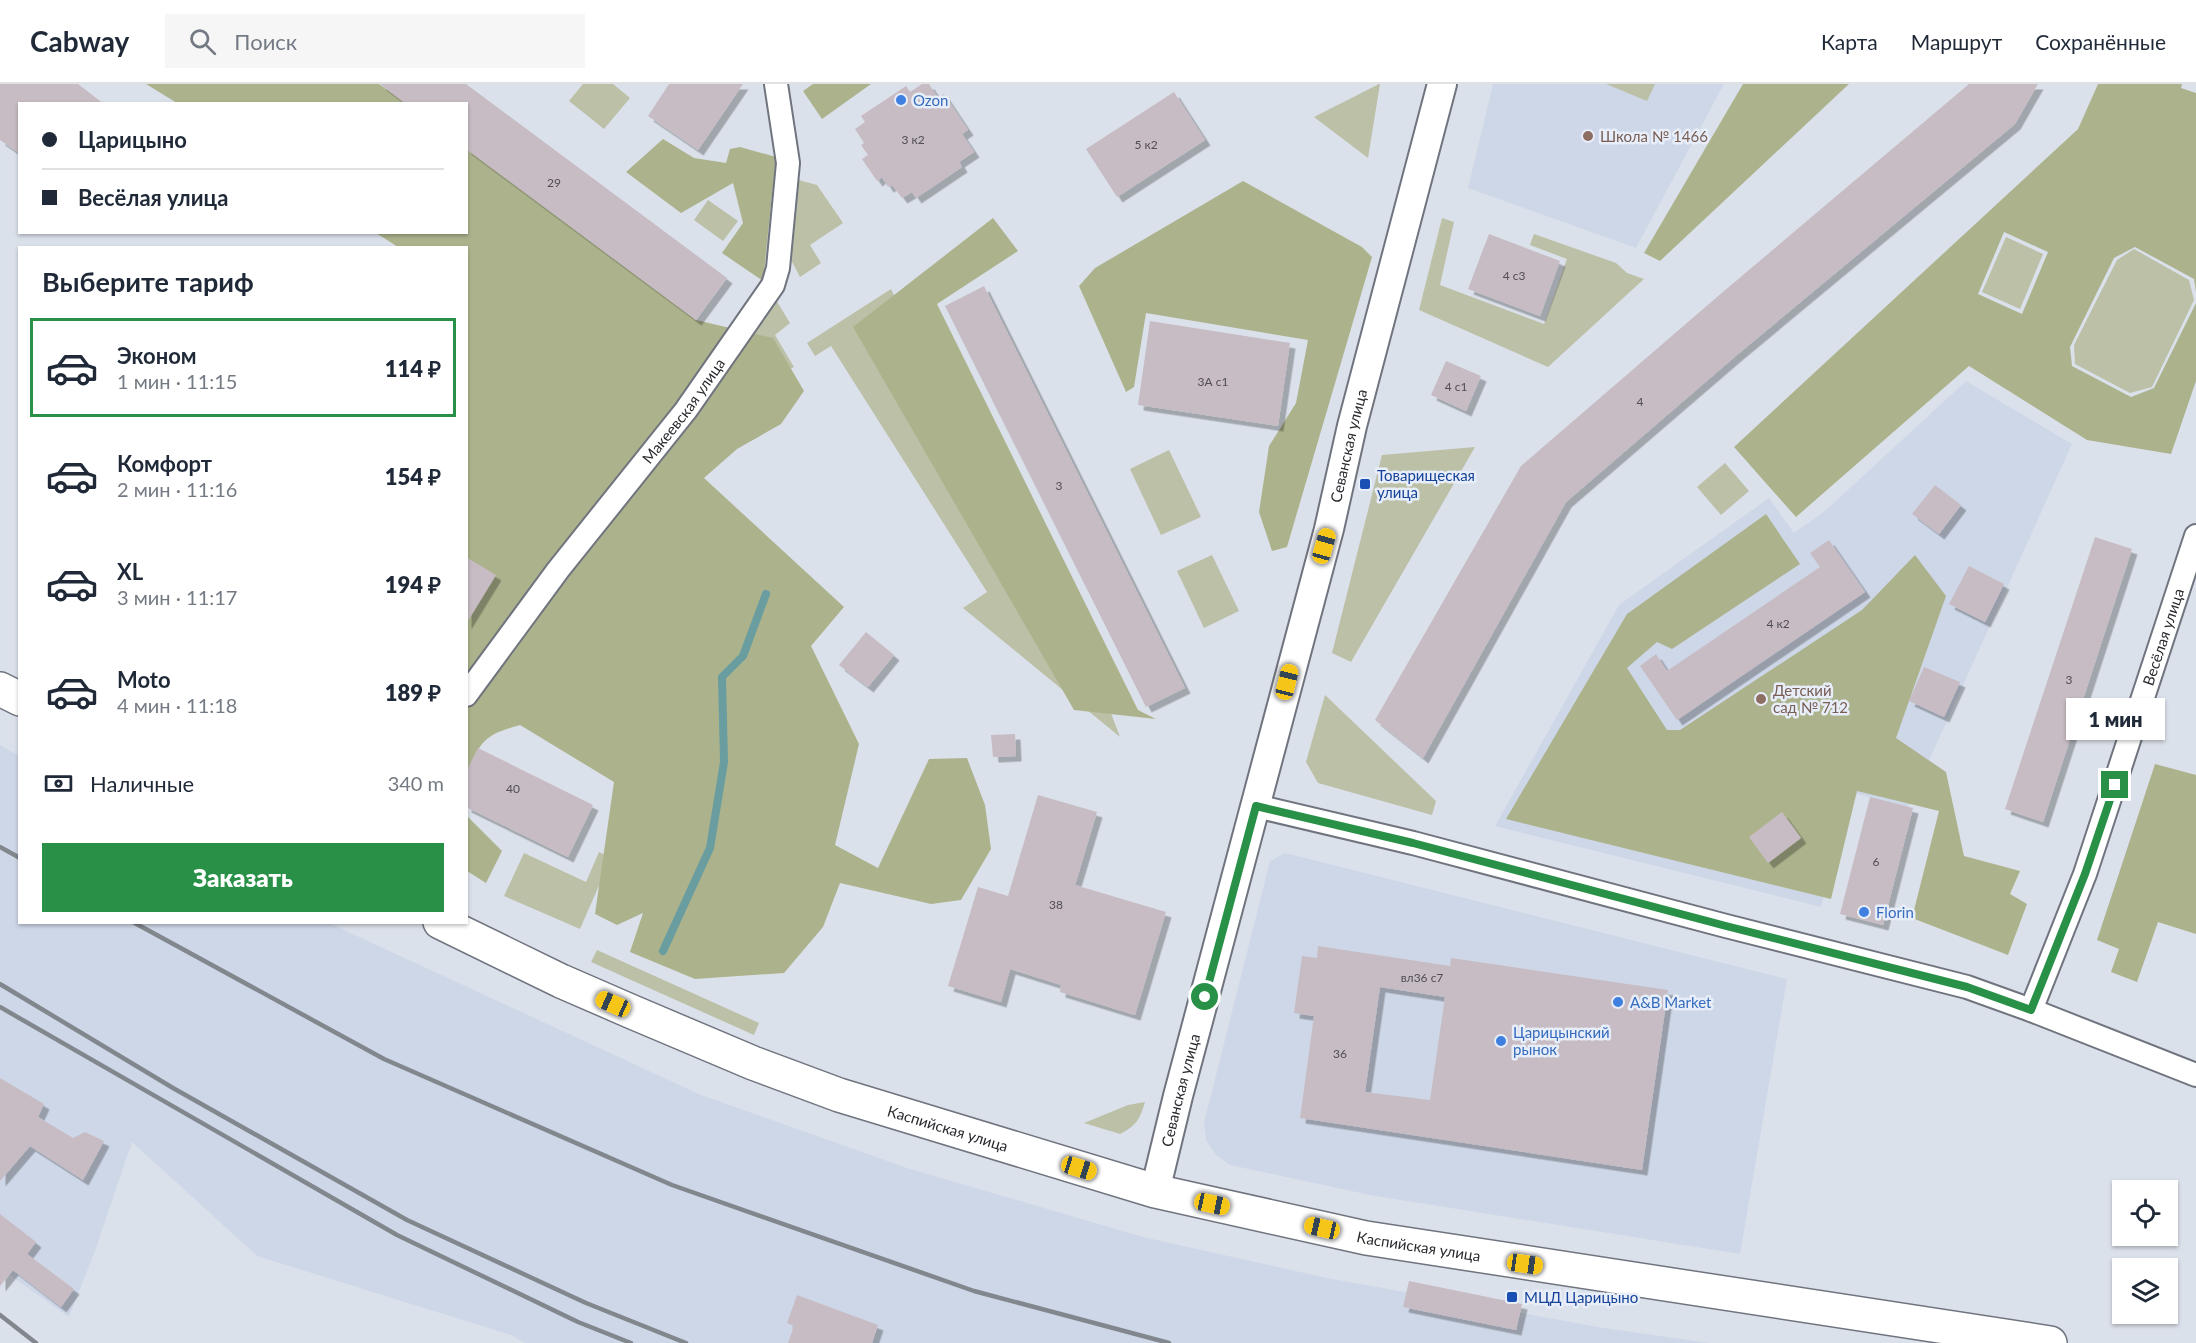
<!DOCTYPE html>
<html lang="ru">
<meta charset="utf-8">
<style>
body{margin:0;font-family:Lato,sans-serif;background:#f6f6f7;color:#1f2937;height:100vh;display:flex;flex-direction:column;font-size:22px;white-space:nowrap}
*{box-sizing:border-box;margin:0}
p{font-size:20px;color:#747a83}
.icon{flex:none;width:33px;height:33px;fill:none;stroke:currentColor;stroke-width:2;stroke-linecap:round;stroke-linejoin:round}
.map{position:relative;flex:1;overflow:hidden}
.drawer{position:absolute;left:18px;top:162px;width:450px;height:678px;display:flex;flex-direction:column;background:#fff;border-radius:0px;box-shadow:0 2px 4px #0004}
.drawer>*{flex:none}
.guide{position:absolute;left:18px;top:18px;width:450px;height:132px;border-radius:0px;box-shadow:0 2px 4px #0004;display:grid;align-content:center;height:132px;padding:0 24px;background:#fff}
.controls{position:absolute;left:2112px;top:1096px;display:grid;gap:12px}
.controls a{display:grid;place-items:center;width:66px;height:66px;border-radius:0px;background:#fff;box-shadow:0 2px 4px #0004;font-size:30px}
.end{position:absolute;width:27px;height:27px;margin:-14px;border:8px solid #299147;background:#fff;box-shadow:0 0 0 3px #fff}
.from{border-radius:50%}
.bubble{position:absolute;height:42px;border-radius:0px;background:#fff;box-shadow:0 2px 4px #0004;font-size:20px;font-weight:800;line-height:42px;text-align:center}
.car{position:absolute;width:18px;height:36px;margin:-18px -9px;border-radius:8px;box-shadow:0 0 4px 2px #0007;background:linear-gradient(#f5c518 24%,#345 0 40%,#f5c518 0 76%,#345 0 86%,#f5c518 0)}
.guide b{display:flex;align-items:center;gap:21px;height:57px;font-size:22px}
.guide b+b{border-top:2px solid #e0e1e3}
.guide i{width:15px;height:15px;background:#1f2937}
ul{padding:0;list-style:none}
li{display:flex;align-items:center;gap:18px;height:99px;margin:0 12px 9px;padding:0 12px;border:3px solid transparent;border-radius:0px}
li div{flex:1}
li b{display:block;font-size:22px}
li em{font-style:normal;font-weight:800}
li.selected{border-color:#299147}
li>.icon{width:54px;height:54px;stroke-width:1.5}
h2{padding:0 24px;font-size:27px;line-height:72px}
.pay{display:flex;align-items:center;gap:15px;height:66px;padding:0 24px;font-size:22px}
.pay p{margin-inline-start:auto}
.cta{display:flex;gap:12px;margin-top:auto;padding:12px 24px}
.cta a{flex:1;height:69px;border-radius:0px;background:#299147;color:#fff;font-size:24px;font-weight:800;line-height:69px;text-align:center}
header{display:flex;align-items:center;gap:36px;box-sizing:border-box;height:84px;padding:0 30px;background:#fff;border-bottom:2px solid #e0e1e3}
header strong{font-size:28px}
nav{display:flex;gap:33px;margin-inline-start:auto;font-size:21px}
.search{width:420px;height:54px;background:#f6f6f7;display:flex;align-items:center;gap:15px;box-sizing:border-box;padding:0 21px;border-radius:0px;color:#747a83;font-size:22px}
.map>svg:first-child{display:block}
.built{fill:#ced7e8}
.green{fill:#bcc0a7}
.forest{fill:#acb38c;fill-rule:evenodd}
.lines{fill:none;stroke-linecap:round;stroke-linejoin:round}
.stream{stroke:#6a9da0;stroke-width:8}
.building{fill:#c7bcc3;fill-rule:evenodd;filter:url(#shadow)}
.minor-casing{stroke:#6f747e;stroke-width:26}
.tertiary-casing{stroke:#6f747e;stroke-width:32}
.secondary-casing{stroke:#6f747e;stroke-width:36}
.minor{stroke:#fff;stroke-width:22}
.tertiary{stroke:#fff;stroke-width:28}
.secondary{stroke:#fff;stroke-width:33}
.rail{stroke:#82868d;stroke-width:4.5}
.route{stroke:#299147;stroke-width:8}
.shop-dot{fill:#3f7fe0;stroke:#e8eef9;stroke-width:2}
.education-dot{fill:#8d6e63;stroke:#e8eef9;stroke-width:2}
.transit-dot{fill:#1a4fb4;stroke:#e8eef9;stroke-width:2}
.labels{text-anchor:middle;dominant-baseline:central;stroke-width:5;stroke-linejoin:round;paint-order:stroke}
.number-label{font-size:12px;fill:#504e53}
.shop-label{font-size:15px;fill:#366cbe;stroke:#e8eef9;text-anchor:start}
.education-label{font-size:15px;fill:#785e54;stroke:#e8eef9;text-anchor:start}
.street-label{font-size:15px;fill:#282a2e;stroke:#e8eef9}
.transit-label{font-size:15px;fill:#164399;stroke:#e8eef9;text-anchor:start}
</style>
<header>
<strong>Cabway</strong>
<div class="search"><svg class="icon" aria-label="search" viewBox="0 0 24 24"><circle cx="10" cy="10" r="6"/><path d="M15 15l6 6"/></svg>Поиск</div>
<nav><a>Карта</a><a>Маршрут</a><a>Сохранённые</a></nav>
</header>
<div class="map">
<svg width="2196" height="1259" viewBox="0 0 2196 1259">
<defs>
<filter id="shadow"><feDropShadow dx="5.5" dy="5.5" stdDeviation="0" flood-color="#0004"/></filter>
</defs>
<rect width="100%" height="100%" fill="#dbe1eb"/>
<g class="built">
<path d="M1493,0H1724L1636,164L1468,104Z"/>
<path d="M1966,297L2072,360L1908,723L1849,708L1821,823L1495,742L1619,521L1769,414L1794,449L1825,427Z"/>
<path d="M0,661L19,672L20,838L329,839L701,1011L907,1084L1143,1153L1327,1194L1604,1244L1709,1259H525L511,1251L257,1172L132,1058L95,1167L69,1233L0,1184Z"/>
<path d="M1285,769L1787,895L1740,1170L1370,1111L1230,1081L1216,1071L1206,1056L1204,1039L1270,777Z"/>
</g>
<g class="green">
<path d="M583,0H613L630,14L604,45L569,17Z"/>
<path d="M1379,0H1380L1368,74L1314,33Z"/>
<path d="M1606,0H1655L1647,17Z"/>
<path d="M795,95L817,101L843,139L810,161L821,179L800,193L788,170Z"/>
<path d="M708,116L738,137L723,157L694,136Z"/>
<path d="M1442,134L1454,138L1440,201L1544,240L1567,175L1530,161L1534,150L1616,179L1627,189L1644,195L1548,283L1419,226Z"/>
<path d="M2006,153L2043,170L2020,225L1982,208Z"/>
<path d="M2134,165L2189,196L2194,216L2152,303L2130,309L2075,280L2074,261L2117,176Z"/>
<path d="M891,205L929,284L1097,592L1120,653L963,524L987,508L831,262L815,272L807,259Z"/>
<path d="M776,216L790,239L775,251L794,283L749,307L723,291Z"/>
<path d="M1475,363L1351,578L1332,569L1382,371Z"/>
<path d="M1169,366L1201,433L1161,451L1130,385Z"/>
<path d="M1725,379L1749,407L1721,431L1697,403Z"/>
<path d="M1212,471L1239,527L1204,544L1177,487Z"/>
<path d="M1325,611L1436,717L1432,731L1318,699L1306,678Z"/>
<path d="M599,768L611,774L580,845L504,812L524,769L586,798Z"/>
<path d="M597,866L759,939L754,951L591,878Z"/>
<path d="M1145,1018C1140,1035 1136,1042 1120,1050L1084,1039L1128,1021Z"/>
</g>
<g class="forest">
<path d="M146,0H379L406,19H177Z"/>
<path d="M813,0H871L822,35L803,7Z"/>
<path d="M1743,0H1849L1660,177L1644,169Z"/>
<path d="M2098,0H2182L2181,4L2196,9V208L2194,195L2135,163L2114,174L2070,263L2072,282L2131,313L2154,304L2196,219V297L2171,370L2087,356L1969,282L1796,433L1734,363L2078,45ZM2004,148L2048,168L2022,230L1978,210Z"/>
<path d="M663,55L694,74L726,79L730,65L740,63L776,73L763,197L722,169L743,139L733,99L681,129L626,88Z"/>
<path d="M467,65L696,236L773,254L804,307L781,340L737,365L704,394L844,523L811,562L859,660L835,761L878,784L929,675L967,674L985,721L991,765L961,816L931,820L840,799L823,843L784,889L695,895L630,868L643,829L617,841L595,830L614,698L520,641C485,651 482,655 467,688L466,164L398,163L376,149L466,148Z"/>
<path d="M1243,97L1362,163L1372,173L1287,463L1272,467L1259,428L1269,362L1296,319L1308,256L1146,229L1134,303L1126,308L1079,202L1095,184Z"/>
<path d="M993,134L1018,167L937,220L1138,626L1156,635L1074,626L853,243Z"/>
<path d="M1766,430L1800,480L1672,565L1657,558L1627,584L1667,646H1680L1862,526L1915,471L1946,512L1896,654L1946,688L1964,772L2020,787L2010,810L2027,820L2008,871L1912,834L1939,727L1857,707L1831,815L1506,735L1627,530Z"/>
<path d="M2155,680L2196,691V850L2158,838L2137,898L2111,888L2119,865L2097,856Z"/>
<path d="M466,731L502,767L486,799L467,787Z"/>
</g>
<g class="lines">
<path class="stream" d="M663,867L710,764L724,678L722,593L743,572L766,510"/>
</g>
<g class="building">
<path d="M0,0H78L104,20H20V70L0,56Z"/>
<path d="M380,0H466L727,194L696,236L466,65V20H406Z"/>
<path d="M669,0H743L698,66L648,32Z"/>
<path d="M922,0H929L938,14L944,10L968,46L962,50L974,68L959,78L962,83L916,114L912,108L902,114L892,101L888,103L882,93L877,97L862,75L868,71L861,61L864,59L855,45L865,38L861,32L906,2L910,8Z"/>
<path d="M1969,0H2038L2015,40L1738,270L1566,418L1423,674L1375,636L1521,382L1717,213Z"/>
<path d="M1174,8L1205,56L1117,113L1086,65Z"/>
<path d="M1489,150L1560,177L1540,232L1468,205Z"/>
<path d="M984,202L1185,604L1146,623L945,222Z"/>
<path d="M1150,237L1290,259L1278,342L1138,321Z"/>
<path d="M1446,277L1481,292L1466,327L1431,311Z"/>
<path d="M1935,401L1961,421L1939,450L1912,430Z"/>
<path d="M2095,453L2132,465L2043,738L2005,725Z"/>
<path d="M1829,456L1865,508L1677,636L1640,582L1656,570L1667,587L1820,483L1810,469Z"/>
<path d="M466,473L496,491L466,540Z"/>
<path d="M1969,482L2004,500L1985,538L1949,520Z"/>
<path d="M866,548L894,571L868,603L839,581Z"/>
<path d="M1924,583L1960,598L1944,633L1909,617Z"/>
<path d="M1015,650L1016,672L993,673L991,651Z"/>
<path d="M478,664L593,721L568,773L466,723V688Z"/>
<path d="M1038,711L1097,728L1075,801L1166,828L1135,931L1060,908L1061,901L1010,885L1001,918L948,902L978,803L1008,812Z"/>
<path d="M1870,713L1913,724L1883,841L1840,830Z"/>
<path d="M1782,728L1801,754L1768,779L1749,753Z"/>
<path d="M1318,862L1450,882L1451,874L1668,906L1642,1086L1300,1034L1314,932L1294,929L1302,872L1317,874ZM1380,903L1445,913L1430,1016L1365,1008Z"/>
<path d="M0,994L44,1020L38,1033L73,1054L85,1048L104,1057L83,1096L30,1062L0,1097Z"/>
<path d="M0,1130L36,1158L27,1170L74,1205L61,1223L13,1186L0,1202Z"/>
<path d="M1409,1197L1522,1220L1516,1246L1403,1223Z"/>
<path d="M797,1211L878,1241L872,1259H788L794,1242L787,1239Z"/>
</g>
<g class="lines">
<g class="minor-casing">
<g id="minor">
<path id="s1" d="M466,611L558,486L686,326L773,201L778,184L788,79L776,0"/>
<path d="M1256,722L1413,759L1726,842L1967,903L2031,926L2196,991"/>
<path id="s2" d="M2031,926L2085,790L2196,452"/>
</g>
</g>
<g class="tertiary-casing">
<g id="tertiary">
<path id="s3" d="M1155,1107L1178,1012L1329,445L1352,342L1442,0"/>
</g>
</g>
<g class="secondary-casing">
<g id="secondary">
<path d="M0,605L20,615"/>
<path id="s4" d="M440,838L561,897L630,927L753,979L839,1011L1155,1107L1366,1154L2050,1259"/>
</g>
</g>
<use href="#minor" class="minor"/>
<use href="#tertiary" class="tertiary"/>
<use href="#secondary" class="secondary"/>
<g class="rail">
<path d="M0,763L20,774"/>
<path d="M133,838L384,975L672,1101L974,1207L1169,1259"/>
<path d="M0,900L173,1004L407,1136L586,1219L686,1259"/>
<path d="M0,923L397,1151L578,1238L631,1259"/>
<path d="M0,1231L36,1259"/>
</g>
</g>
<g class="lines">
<path class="route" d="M1205,913L1256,722L1413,759L1726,842L1967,903L2031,926L2085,790L2115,701"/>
</g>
<g class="shop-dot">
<circle cx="901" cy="16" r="6"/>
<circle cx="1864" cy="828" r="6"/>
<circle cx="1618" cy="918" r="6"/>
<circle cx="1501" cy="957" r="6"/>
</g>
<g class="education-dot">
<circle cx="1588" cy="52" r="6"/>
<circle cx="1761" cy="615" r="6"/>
</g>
<g class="transit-dot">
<rect x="1359" y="394" width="12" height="12" rx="3"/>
<rect x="1506" y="1207" width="12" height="12" rx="3"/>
</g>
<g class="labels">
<g class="number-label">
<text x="913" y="55">3 к2</text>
<text x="1146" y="60">5 к2</text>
<text x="554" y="98">29</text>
<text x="1514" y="191">4 с3</text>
<text x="1213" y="297">3А с1</text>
<text x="1456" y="302">4 с1</text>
<text x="1640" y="317">4</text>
<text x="1059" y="401">3</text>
<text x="1778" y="539">4 к2</text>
<text x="2069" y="595">3</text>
<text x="513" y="704">40</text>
<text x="1876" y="777">6</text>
<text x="1056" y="820">38</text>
<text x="1422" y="893">вл36 с7</text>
<text x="1340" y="969">36</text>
</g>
<g class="shop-label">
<text x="913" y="16">Ozon</text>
<text x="1876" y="828">Florin</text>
<text x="1630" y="918">A&amp;B Market</text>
<text x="1513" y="948">Царицынский<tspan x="1513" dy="17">рынок</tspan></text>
</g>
<g class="education-label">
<text x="1600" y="52">Школа № 1466</text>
<text x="1773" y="606">Детский<tspan x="1773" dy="17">сад № 712</tspan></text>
</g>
<g class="street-label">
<text stroke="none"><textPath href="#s1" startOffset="358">Макеевская улица</textPath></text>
<text stroke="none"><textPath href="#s3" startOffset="770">Севанская улица</textPath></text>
<text stroke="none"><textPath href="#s2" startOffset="396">Весёлая улица</textPath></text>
<text stroke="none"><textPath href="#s3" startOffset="104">Севанская улица</textPath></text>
<text stroke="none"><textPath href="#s4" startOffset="549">Каспийская улица</textPath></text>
<text stroke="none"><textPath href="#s4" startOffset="1035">Каспийская улица</textPath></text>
</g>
<g class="transit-label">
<text x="1377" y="391">Товарищеская<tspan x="1377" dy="17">улица</tspan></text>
<text x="1524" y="1213">МЦД Царицыно</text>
</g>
</g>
</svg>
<div class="controls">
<a><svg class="icon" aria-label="locate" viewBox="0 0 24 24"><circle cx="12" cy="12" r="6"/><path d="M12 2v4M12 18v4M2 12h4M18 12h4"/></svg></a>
<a><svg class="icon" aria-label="layers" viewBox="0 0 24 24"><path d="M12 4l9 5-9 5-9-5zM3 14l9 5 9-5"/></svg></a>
</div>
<i class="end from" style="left:1205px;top:913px"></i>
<i class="end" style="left:2115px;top:701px"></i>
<div class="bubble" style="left:2066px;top:614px;width:99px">1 мин</div>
<i class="car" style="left:1324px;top:462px;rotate:16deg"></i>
<i class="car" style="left:1287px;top:598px;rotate:14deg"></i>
<i class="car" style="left:613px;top:920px;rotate:294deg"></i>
<i class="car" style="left:1079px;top:1084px;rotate:107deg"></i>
<i class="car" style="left:1212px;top:1120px;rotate:102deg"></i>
<i class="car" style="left:1322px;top:1144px;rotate:283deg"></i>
<i class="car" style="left:1525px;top:1180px;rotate:98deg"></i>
<div class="guide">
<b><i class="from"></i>Царицыно</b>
<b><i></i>Весёлая улица</b>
</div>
<section class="drawer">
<h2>Выберите тариф</h2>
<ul>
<li class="selected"><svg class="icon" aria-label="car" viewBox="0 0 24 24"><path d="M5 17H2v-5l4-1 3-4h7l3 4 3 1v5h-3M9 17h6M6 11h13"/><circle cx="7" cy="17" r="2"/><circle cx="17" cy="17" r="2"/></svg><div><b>Эконом</b><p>1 мин · 11:15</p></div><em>114 ₽</em></li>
<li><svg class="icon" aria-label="car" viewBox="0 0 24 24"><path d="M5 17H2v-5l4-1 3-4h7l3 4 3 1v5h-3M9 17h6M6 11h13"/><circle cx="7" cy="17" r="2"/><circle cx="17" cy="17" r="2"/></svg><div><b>Комфорт</b><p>2 мин · 11:16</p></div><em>154 ₽</em></li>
<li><svg class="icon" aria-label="car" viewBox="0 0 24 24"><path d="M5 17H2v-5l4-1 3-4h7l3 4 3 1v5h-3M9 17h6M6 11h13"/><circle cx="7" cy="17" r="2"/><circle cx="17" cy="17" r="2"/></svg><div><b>XL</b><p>3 мин · 11:17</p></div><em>194 ₽</em></li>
<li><svg class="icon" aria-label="car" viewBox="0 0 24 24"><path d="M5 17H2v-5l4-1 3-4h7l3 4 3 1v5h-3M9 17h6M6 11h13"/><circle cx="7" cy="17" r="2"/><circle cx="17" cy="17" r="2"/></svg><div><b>Moto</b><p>4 мин · 11:18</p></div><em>189 ₽</em></li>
</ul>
<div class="pay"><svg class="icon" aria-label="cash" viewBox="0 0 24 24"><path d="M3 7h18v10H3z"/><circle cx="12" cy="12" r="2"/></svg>Наличные<p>340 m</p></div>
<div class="cta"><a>Заказать</a></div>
</section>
</div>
